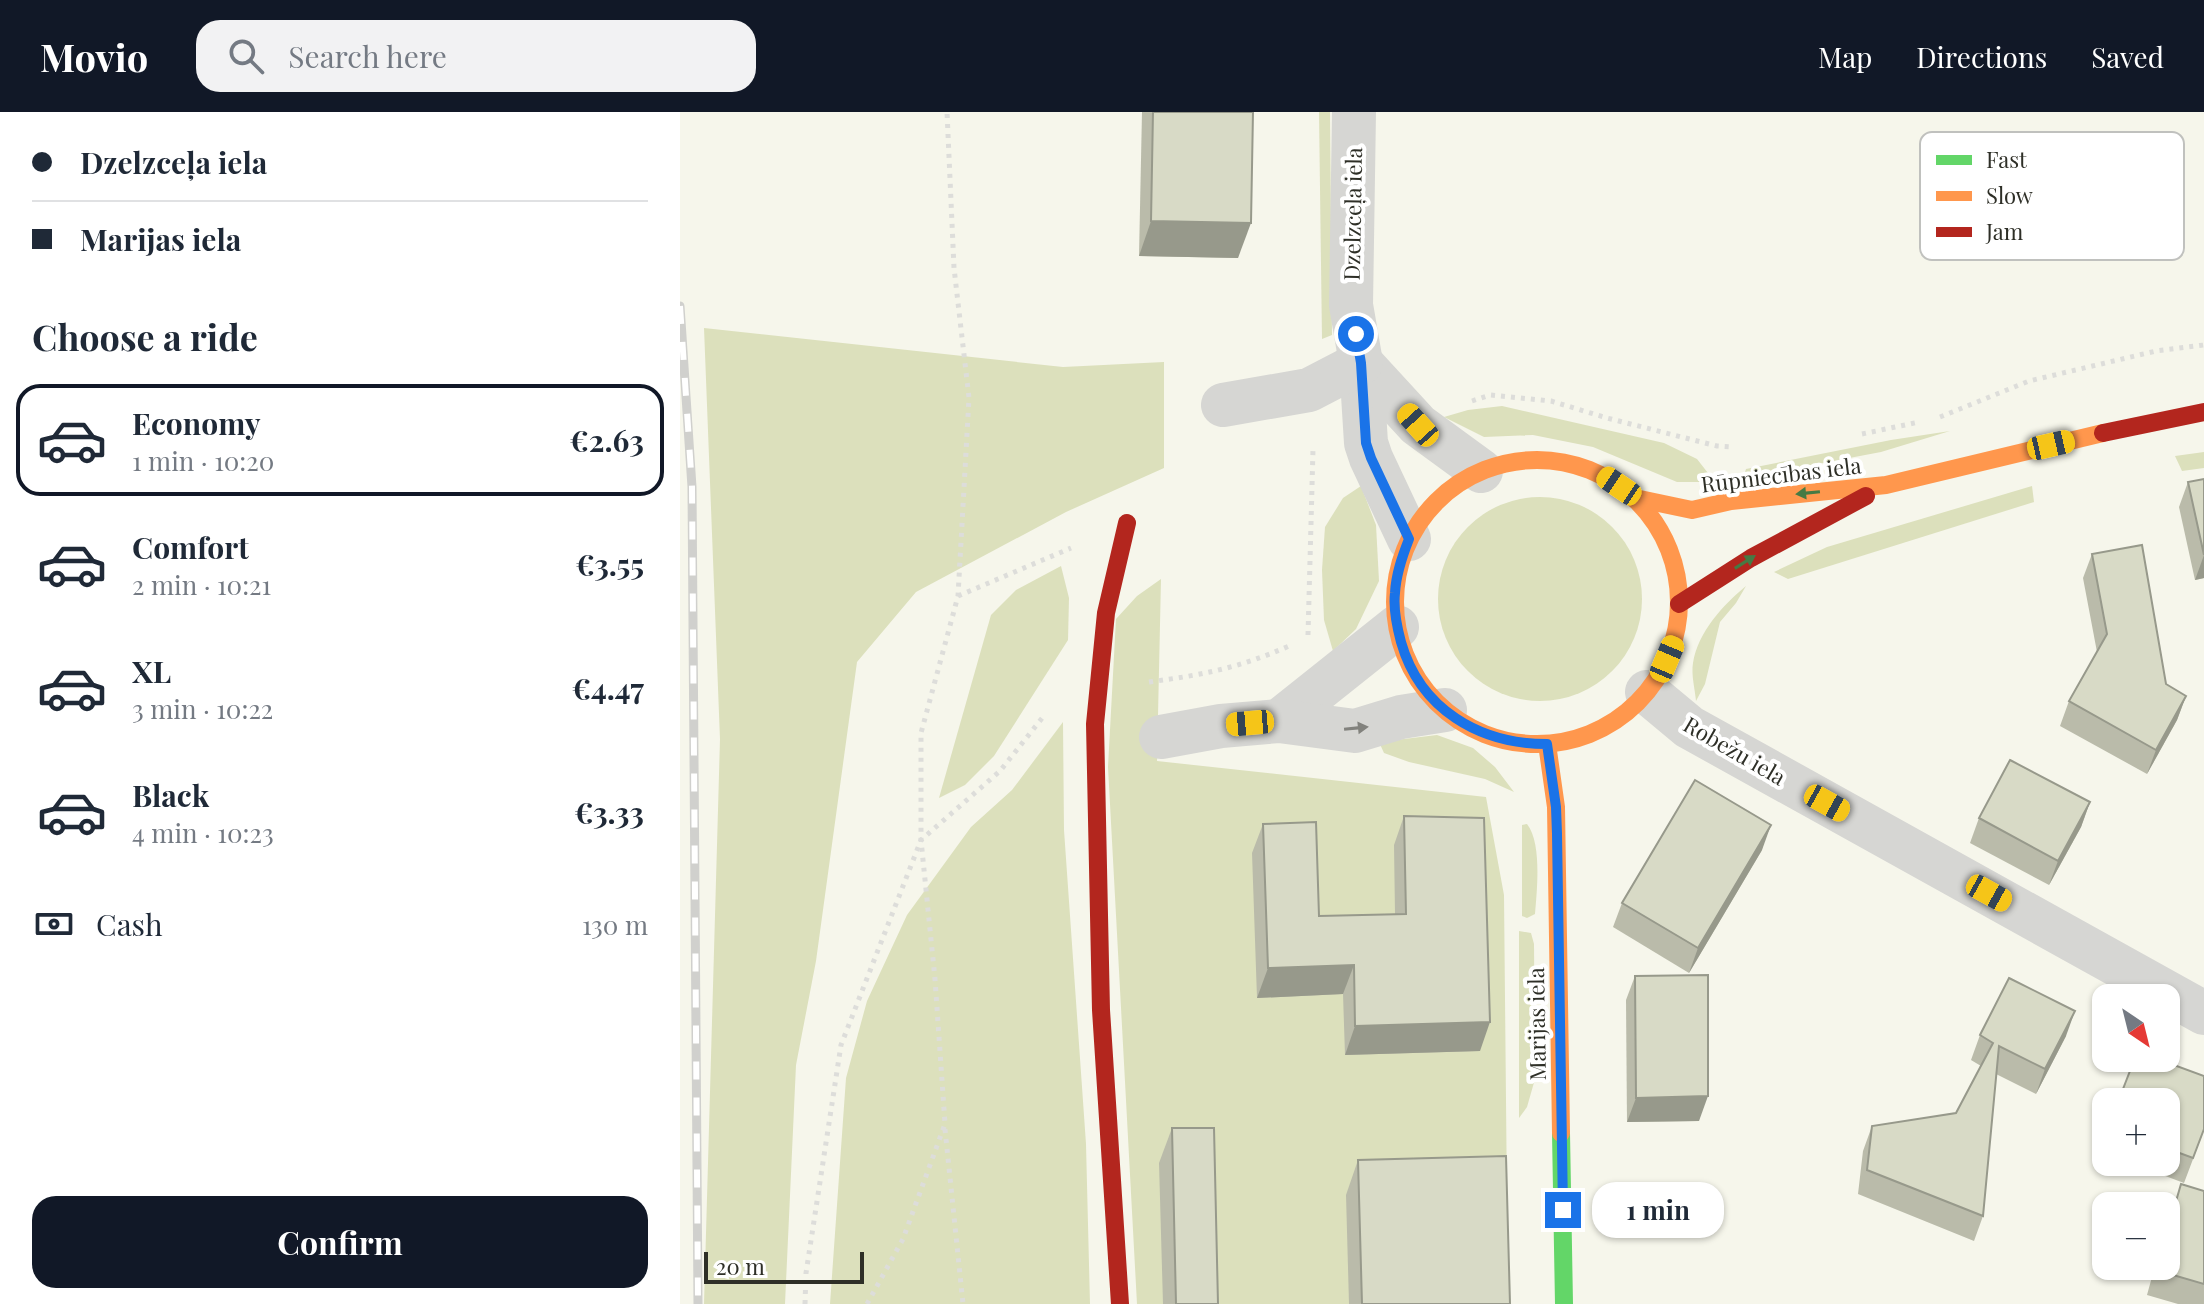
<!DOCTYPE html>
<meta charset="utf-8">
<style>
body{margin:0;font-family:"Playfair Display",serif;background:#f2f2f3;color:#1f2937;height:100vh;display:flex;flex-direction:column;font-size:30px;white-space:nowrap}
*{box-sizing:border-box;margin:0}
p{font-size:26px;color:#747a83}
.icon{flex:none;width:44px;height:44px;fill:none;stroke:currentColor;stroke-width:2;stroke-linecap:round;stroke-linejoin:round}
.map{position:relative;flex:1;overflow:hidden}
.panel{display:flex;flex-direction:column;background:#fff;width:680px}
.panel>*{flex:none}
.hud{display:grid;align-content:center;height:176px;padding:0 32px;background:#fff}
.needle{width:52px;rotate:145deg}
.buttons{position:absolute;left:1412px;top:872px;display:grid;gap:16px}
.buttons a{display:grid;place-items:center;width:88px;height:88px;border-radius:16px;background:#fff;box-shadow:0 2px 6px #0004;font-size:40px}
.scale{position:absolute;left:24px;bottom:20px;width:160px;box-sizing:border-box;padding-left:8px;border:4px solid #2e2f27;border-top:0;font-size:22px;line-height:28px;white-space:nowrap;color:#2e2f27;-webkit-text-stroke:6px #fff;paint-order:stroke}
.end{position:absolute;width:36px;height:36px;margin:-18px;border:10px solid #1a73e8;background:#fff;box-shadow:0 0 0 4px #fff}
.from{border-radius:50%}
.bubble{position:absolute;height:56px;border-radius:24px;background:#fff;box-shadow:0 2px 6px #0004;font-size:26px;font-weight:700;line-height:56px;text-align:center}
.car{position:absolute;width:24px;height:48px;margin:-24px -12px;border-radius:10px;box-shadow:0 0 6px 2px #0007;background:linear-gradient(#f5c518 24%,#345 0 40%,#f5c518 0 76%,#345 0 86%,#f5c518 0)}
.hud b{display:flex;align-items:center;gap:28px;height:76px;font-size:30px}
.hud b+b{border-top:2px solid #e0e1e3}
.hud i{width:20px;height:20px;background:#1f2937}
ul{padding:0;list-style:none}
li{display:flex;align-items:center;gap:24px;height:112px;margin:0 16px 12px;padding:0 16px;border:4px solid transparent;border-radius:24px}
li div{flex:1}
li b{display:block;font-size:30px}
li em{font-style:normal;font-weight:700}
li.selected{border-color:#111827}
li>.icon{width:72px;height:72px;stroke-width:1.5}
h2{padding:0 32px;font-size:36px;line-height:96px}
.pay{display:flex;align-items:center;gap:20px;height:88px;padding:0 32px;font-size:30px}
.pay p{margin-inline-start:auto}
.cta{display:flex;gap:16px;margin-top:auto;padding:16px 32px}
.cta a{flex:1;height:92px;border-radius:24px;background:#111827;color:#fff;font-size:32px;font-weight:700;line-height:92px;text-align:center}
header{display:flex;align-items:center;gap:48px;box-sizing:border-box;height:112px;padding:0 40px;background:#111827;color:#fff}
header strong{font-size:38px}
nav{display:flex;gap:44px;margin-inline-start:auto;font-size:28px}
.search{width:560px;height:72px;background:#f2f2f3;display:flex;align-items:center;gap:20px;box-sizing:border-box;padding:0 28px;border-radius:24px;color:#747a83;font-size:30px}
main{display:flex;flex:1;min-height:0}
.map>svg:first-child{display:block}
.green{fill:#dce0bc}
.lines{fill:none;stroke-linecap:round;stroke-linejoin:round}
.path{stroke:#ddddda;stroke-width:5;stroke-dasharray:4 6;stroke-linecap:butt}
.street{stroke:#d6d6d3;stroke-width:44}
.fast{stroke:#63d668;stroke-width:18}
.slow{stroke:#ff974d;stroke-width:18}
.jam{stroke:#b3261e;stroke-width:18}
.rail-casing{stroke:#d0d0cd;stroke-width:9}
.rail{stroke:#fff;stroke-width:6;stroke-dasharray:18;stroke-linecap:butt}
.wall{fill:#babbaa}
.shaded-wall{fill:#97998b}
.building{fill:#d8dac6;stroke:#97998b;stroke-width:2}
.oneway{fill:#467a44}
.oneway2{fill:#82827d}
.route{stroke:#1a73e8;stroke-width:10}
.labels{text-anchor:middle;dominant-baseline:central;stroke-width:8;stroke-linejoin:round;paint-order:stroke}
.street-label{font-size:22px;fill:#2e2f27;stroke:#fff}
.key{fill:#fff;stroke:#c0c1be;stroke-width:2}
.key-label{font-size:22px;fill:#2e2f27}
</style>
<header>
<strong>Movio</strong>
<div class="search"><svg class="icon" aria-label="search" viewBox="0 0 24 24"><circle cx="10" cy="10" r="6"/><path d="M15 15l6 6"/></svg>Search here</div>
<nav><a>Map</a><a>Directions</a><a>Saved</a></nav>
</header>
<main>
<section class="panel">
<div class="hud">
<b><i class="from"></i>Dzelzceļa iela</b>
<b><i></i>Marijas iela</b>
</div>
<h2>Choose a ride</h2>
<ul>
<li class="selected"><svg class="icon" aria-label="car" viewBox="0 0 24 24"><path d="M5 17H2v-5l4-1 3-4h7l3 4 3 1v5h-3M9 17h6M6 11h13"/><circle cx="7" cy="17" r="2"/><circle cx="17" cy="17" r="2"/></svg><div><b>Economy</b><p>1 min · 10:20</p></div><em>€2.63</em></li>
<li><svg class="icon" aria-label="car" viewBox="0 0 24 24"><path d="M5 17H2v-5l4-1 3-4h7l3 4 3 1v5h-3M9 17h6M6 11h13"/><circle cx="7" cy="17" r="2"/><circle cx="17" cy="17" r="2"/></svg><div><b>Comfort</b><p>2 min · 10:21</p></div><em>€3.55</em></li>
<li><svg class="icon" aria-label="car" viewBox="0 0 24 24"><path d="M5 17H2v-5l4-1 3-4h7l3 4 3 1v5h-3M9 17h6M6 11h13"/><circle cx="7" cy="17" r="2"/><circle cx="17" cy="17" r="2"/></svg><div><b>XL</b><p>3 min · 10:22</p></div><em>€4.47</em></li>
<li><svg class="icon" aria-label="car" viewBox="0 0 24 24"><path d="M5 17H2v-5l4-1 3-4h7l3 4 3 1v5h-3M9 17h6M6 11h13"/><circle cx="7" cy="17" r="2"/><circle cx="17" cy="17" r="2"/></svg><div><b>Black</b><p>4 min · 10:23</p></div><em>€3.33</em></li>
</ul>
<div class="pay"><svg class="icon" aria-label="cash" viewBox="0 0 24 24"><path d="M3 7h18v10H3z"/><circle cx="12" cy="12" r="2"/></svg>Cash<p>130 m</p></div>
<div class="cta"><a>Confirm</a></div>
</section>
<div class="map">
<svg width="1524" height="1192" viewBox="0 0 1524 1192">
<rect width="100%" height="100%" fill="#f6f6eb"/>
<g class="green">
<path d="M639,0H650L652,223L642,227Z"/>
<path d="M24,216L383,255L484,250V356L386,400L236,480L177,550L136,849L116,953L105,1192H24L40,627Z"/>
<path d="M822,294L984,331L1017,347L1035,370H997L913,335L853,323L804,325L764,305L788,298Z"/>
<path d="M1270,319L1201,340L1063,366L1066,357L1211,328Z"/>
<path d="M1524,340V356L1502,359L1495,344Z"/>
<path d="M681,374L696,413L699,469L676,517L653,539L644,508L642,458L645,415L663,386Z"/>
<path d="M1352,374L1354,390L1108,467L1094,460L1147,435Z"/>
<circle cx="860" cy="487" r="102"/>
<path d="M381,454L389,486L388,528L314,644L285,673L259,686L311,503L336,478Z"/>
<path d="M481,467L477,649L806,685L824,783L828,1192H457L428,655L436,507L457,484Z"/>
<path d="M1066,474L1056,491L1040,510L1025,572L1016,589C1015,577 1011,563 1013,551C1018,520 1043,493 1066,474Z"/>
<path d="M383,610L384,718L406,1032L410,1192H150L166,966L187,889L227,803L291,715L332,678Z"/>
<path d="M757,623L793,636L815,655L834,680L805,667L729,650L704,641L699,630Z"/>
<path d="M847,712C862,731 857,778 855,802L847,806L842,804V713Z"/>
<path d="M839,819L851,821L854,832L855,967L847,995L839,1006Z"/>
</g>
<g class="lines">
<g class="path">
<path d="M792,289L810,283L871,289L927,306L1037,334L1054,335"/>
<path d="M1260,305L1349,269L1476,239L1524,233"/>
<path d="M1182,322L1239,310"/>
<path d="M278,484L391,436"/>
<path d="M628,523L633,337"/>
<path d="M469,570C522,563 559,556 609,534"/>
<path d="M265,1017L283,1192"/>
<path d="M125,1192L126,1161L161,933L241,728L320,659L363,605"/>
<path d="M187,1192L223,1127L265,1012L255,867L241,728V621L278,484L289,286L274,156L267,0"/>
</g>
<g class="street">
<path d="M674,0L671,193L681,251L686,331L691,346L729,427"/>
<path d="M681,251L738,313L801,359"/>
<path d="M543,293L629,278L681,251"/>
<path d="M967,580L1009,615L1524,901"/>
<path d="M599,609L717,515"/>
<path d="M481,625L541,614L599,609L675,619L721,605L765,598"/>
</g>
<path class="fast" d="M881,1021L884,1192"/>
<g class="slow">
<circle cx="857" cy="490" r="142"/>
<path d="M955,386L1012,398L1051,389L1206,373L1423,321"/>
<path d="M867,632L876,695L881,1021"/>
</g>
<g class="jam">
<path d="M1423,321L1524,300"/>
<path d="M999,492L1071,446L1186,384"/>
<path d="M440,1192L421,898L415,612L426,501L447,411"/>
</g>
<g class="rail-casing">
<path id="rail" d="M0,194L12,375L18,1192"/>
</g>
<use href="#rail" class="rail"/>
</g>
<g class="wall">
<path d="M462,0H573L558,146L459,144Z"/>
<path d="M1524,367V466L1515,468L1499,395L1508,370Z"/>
<path d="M1412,442L1486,572L1506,584L1497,608L1467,662L1380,614L1389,589L1417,540L1403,466Z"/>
<path d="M1410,690L1401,715L1369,773L1290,731L1299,706Z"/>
<path d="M724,704L800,939L665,943L663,882L577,886L572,741L583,712L639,804L715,802L714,733Z"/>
<path d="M1082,738L1009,861L933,815L942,791Z"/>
<path d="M955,864L1019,1009L947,1010L946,888Z"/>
<path d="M1300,923L1386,924L1356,982L1316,962L1303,1104L1294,1129L1178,1082L1183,1039L1192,1014L1276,1001L1301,954L1291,948Z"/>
<path d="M1486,990L1524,1018L1504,1071L1448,1050H1486Z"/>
<path d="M492,1016L538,1192H483L479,1051Z"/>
<path d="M1426,1024V1042L1420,1039Z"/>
<path d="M678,1048L830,1192H669L666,1083Z"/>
<path d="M1501,1072L1524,1079V1192H1498L1467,1183L1475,1154H1486V1117Z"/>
</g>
<g class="shaded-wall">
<path d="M471,109L571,111L558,146L459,144Z"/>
<path d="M1524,443V466L1515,468Z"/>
<path d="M1506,584L1497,608L1467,662L1476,638Z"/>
<path d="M1410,690L1401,715L1369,773L1378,749Z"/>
<path d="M1091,713L1082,738L1009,861L1018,836Z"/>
<path d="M674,853L663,882L577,886L588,856Z"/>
<path d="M1395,899L1386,924L1356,982L1365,957Z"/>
<path d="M810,910L800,939L665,943L675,914Z"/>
<path d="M1028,984L1019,1009L947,1010L956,986Z"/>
</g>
<g class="building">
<path d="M473,0H573L571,111L471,109Z"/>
<path d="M1524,367V443L1508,370Z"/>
<path d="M1462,433L1486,572L1506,584L1476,638L1389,589L1427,522L1412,442Z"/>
<path d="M1330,648L1410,690L1378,749L1299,706Z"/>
<path d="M1015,668L1091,713L1018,836L942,791Z"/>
<path d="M724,704L804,706L810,910L675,914L674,853L588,856L583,712L636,710L639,804L726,802Z"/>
<path d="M1028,863V984L956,986L955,864Z"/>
<path d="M1329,866L1395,899L1365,957L1319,934L1303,1104L1187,1058L1192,1014L1276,1001L1313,931L1300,923Z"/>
<path d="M1455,946H1475L1524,964V1017L1513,1046L1486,1036V990H1438Z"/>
<path d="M492,1016H534L538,1192H496Z"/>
<path d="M826,1044L830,1192H682L678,1048Z"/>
<path d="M1501,1072L1524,1079V1172L1476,1158L1477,1154H1486V1124Z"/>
</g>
<defs><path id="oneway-solid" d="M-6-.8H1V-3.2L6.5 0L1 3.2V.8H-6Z" transform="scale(2)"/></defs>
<g class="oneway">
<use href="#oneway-solid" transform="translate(1128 381) rotate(174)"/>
<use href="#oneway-solid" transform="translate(1065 450) rotate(-32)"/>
</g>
<use class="oneway2" href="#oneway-solid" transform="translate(676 616) rotate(-6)"/>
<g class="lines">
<path class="route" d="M676,222L681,251L686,331L691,346L729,427C722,445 716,462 715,481C713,497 717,515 721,530C740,597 799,632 867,632L876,695L877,722L883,1098"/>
</g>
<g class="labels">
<g class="street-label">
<text transform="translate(672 102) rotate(-89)">Dzelzceļa iela</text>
<text transform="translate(1101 362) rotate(-7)">Rūpniecības iela</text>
<text transform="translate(1055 638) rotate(30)">Robežu iela</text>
<text transform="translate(856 912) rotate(-91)">Marijas iela</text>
</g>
</g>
<rect x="1240" y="20" width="264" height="128" rx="12" class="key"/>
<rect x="1256" y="43" width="36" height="10" fill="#63d668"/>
<rect x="1256" y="79" width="36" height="10" fill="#ff974d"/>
<rect x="1256" y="115" width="36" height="10" fill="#b3261e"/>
<g class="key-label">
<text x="1306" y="56">Fast</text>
<text x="1306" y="92">Slow</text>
<text x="1306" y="128">Jam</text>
</g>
</svg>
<div class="buttons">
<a><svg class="needle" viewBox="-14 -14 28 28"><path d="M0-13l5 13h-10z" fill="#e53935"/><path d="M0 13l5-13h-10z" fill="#747a83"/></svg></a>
<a>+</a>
<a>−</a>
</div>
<div class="scale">20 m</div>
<i class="end from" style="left:676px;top:222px"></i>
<i class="end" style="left:883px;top:1098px"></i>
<div class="bubble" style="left:912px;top:1070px;width:132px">1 min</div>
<i class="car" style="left:738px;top:313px;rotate:318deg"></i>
<i class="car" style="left:1371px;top:333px;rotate:77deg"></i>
<i class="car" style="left:939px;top:374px;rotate:304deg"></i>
<i class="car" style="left:987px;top:547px;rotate:23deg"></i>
<i class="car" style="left:570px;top:611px;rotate:265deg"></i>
<i class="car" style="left:1147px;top:691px;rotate:119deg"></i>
<i class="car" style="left:1309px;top:781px;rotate:119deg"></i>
</div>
</main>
